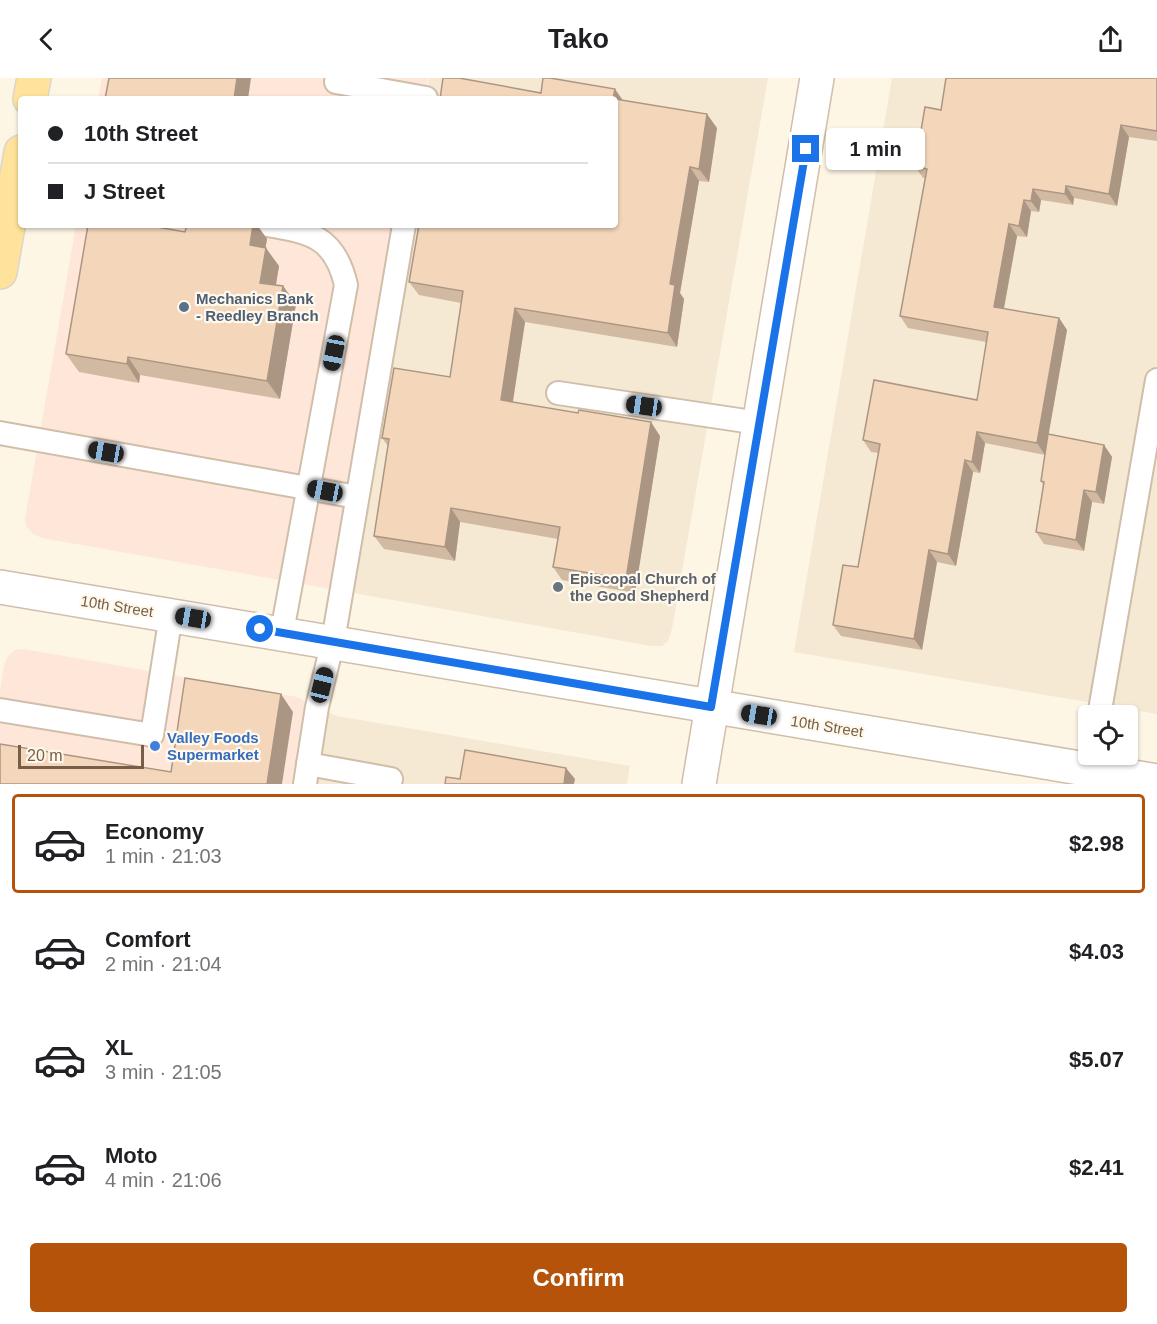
<!DOCTYPE html>
<meta charset="utf-8">
<style>
body{margin:0;font-family:Helvetica,sans-serif;background:#f2f2f2;color:#202124;height:100vh;display:flex;flex-direction:column;font-size:22px;white-space:nowrap}
*{box-sizing:border-box;margin:0}
p{font-size:20px;color:#757577}
.icon{flex:none;width:33px;height:33px;fill:none;stroke:currentColor;stroke-width:2;stroke-linecap:round;stroke-linejoin:round}
.map{position:relative;height:706px;overflow:hidden}
.side{display:flex;flex-direction:column;background:#fff;flex:1}
.side>*{flex:none}
.guide{position:absolute;left:18px;top:18px;width:600px;height:132px;border-radius:6px;box-shadow:0 2px 4px #0004;display:grid;align-content:center;height:132px;padding:0 30px;background:#fff}
.controls{position:absolute;left:1078px;top:627px;display:grid;gap:12px}
.controls a{display:grid;place-items:center;width:60px;height:60px;border-radius:6px;background:#fff;box-shadow:0 2px 4px #0004;font-size:30px}
.scale{position:absolute;left:18px;bottom:15px;width:126px;box-sizing:border-box;padding-left:6px;border:3px solid #785e48;border-top:0;font-size:16px;line-height:21px;white-space:nowrap;color:#785e48;-webkit-text-stroke:4px #fff9ec;paint-order:stroke}
.end{position:absolute;width:27px;height:27px;margin:-14px;border:8px solid #1a73e8;background:#fff;box-shadow:0 0 0 3px #fff}
.from{border-radius:50%}
.bubble{position:absolute;height:42px;border-radius:6px;background:#fff;box-shadow:0 2px 4px #0004;font-size:20px;font-weight:700;line-height:42px;text-align:center}
.car{position:absolute;width:18px;height:36px;margin:-18px -9px;border-radius:8px;box-shadow:0 0 4px 2px #0007;background:linear-gradient(#222 24%,#8ab4d8 0 40%,#222 0 76%,#8ab4d8 0 86%,#222 0)}
.guide b{display:flex;align-items:center;gap:21px;height:57px;font-size:22px}
.guide b+b{border-top:2px solid #e0e0e0}
.guide i{width:15px;height:15px;background:#202124}
ul{padding:10px 0 0;list-style:none}
li{display:flex;align-items:center;gap:18px;height:99px;margin:0 12px 9px;padding:0 18px;border:3px solid transparent;border-radius:6px}
li div{flex:1}
li b{display:block;font-size:22px}
li em{font-style:normal;font-weight:700}
li.current{border-color:#b45309}
li>.icon{width:54px;height:54px;stroke-width:1.5}
.primary-button{display:flex;gap:12px;margin-top:auto;padding:12px 30px}
.primary-button a{flex:1;height:69px;border-radius:6px;background:#b45309;color:#fff;font-size:24px;font-weight:700;line-height:69px;text-align:center}
header{display:flex;justify-content:space-between;align-items:center;height:78px;padding:0 30px;background:#fff;font-size:27px;font-weight:700}
.map>svg:first-child{display:block}
.residential{fill:#f5e9d3}
.commercial{fill:#fee7d8}
.lines{fill:none;stroke-linecap:round;stroke-linejoin:round}
.lane-casing{stroke:#d0beaa;stroke-width:26}
.street-casing{stroke:#d0beaa;stroke-width:36}
.primary-casing{stroke:#dcd5cf;stroke-width:36}
.lane{stroke:#fff;stroke-width:22}
.street{stroke:#fff;stroke-width:33}
.primary{stroke:#ffe39a;stroke-width:33}
.wall{fill:#d2b9a1}
.shaded-wall{fill:#ab9683}
.building{fill:#f4d7bb;stroke:#ab9683;stroke-width:1.5}
.route{stroke:#1a73e8;stroke-width:8}
.service-dot{fill:#5c6f8a;stroke:#fff9ec;stroke-width:2}
.worship-dot{fill:#6b7280;stroke:#fff9ec;stroke-width:2}
.shop-dot{fill:#3f7fe0;stroke:#fff9ec;stroke-width:2}
.labels{text-anchor:middle;dominant-baseline:central;stroke-width:4.5;stroke-linejoin:round;paint-order:stroke}
.service-label{font-size:15px;font-weight:bold;fill:#4e5e75;stroke:#fff9ec;text-anchor:start}
.worship-label{font-size:15px;font-weight:bold;fill:#5b616d;stroke:#fff9ec;text-anchor:start}
.street-label{font-size:15px;fill:#785e48;stroke:#fff9ec}
.shop-label{font-size:15px;font-weight:bold;fill:#366cbe;stroke:#fff9ec;text-anchor:start}
</style>
<header><svg class="icon" aria-label="back" viewBox="0 0 24 24"><path d="M15 5l-7 7 7 7"/></svg>Tako<svg class="icon" aria-label="share" viewBox="0 0 24 24"><path d="M12 15V3M7 8l5-5 5 5M5 13v7h14v-7"/></svg></header>
<div class="map">
<svg width="1157" height="706" viewBox="0 0 1157 706">
<rect width="100%" height="100%" fill="#fdf6e5"/>
<g class="residential">
<path d="M429,0H768L672,551L668,563L662,568H651L342,513L404,147H615V21H425Z"/>
<path d="M892,0H1157V636L794,574Z"/>
<path d="M317,629L337,638L630,688L627,706H305Z"/>
</g>
<g class="commercial">
<path d="M102,0H428L424,21H98Z"/>
<path d="M76,147H402L342,513L42,460L33,456L26,448L25,441Z"/>
<path d="M24,571L297,619L317,629L304,706H0V613L4,587L8,578L15,572Z"/>
</g>
<g class="lines">
<g class="lane-casing">
<g id="lane">
<path d="M336,4L426,20"/>
<path d="M267,147C311,154 335,159 346,207L282,554"/>
<path d="M558,315L759,345"/>
<path d="M0,355L357,419"/>
<path d="M0,632L152,657L171,537"/>
<path d="M1099,638L1157,302"/>
<path d="M308,686L391,701"/>
<path d="M305,706L317,629L333,563L404,147"/>
</g>
</g>
<g class="street-casing">
<g id="street">
<path d="M0,509C386,571 771,640 1157,703"/>
<path d="M699,706L817,0"/>
</g>
</g>
<g class="primary-casing">
<g id="primary">
<path d="M30,21L34,0"/>
<path d="M0,194L21,74"/>
</g>
</g>
<use href="#lane" class="lane"/>
<use href="#street" class="street"/>
<use href="#primary" class="primary"/>
</g>
<g class="wall">
<path d="M1157,0V63L1129,59L1117,128L1074,120L1073,127L1041,122L1039,134L1031,133L1027,159L1017,158L1004,231L1059,240L1067,252L1048,356L1104,367L1112,379L1104,426L1092,424L1084,473L1044,466L1036,454L1043,407L1041,403L1045,377L985,365L980,395L973,394L956,488L937,484L922,572L841,558L833,547L858,489L879,375L871,374L863,362L977,322L986,264L908,250L900,238L925,100H923L915,88L941,32Z"/>
<path d="M541,15L623,22L717,50L709,104L699,103L680,215L684,221L677,269L525,244L513,324L660,358L635,515L562,502L553,489L558,461L460,444L455,483L384,471L374,458L388,368L382,360L450,299L461,225L419,217L409,204Z"/>
<path d="M187,147H257L267,161L265,170L279,188L276,207L283,208L296,226L280,321L140,297L139,305L79,294L66,276L185,154Z"/>
</g>
<g class="shaded-wall">
<path d="M237,0H251L248,21H234Z"/>
<path d="M615,11L624,24L613,21Z"/>
<path d="M707,36L717,50L709,104L699,91Z"/>
<path d="M1121,47L1129,59L1117,128L1109,116Z"/>
<path d="M690,89L699,103L680,215L684,221L677,269L668,255L670,206Z"/>
<path d="M1066,108L1074,120L1073,127L1065,116Z"/>
<path d="M1033,111L1041,122L1039,134L1031,123Z"/>
<path d="M1024,122L1031,133L1027,159L1019,148Z"/>
<path d="M1009,146L1017,158L1002,240L994,229Z"/>
<path d="M251,147H257L267,161L263,186L250,167Z"/>
<path d="M266,170L279,188L273,223L260,205Z"/>
<path d="M283,208L296,226L280,321L267,303Z"/>
<path d="M515,230L525,244L511,335L501,322Z"/>
<path d="M1059,240L1067,252L1045,377L1037,365Z"/>
<path d="M128,279L140,297L139,305L127,286Z"/>
<path d="M651,344L660,358L635,515L626,501Z"/>
<path d="M977,354L985,365L980,395L972,384Z"/>
<path d="M1104,367L1112,379L1104,426L1096,414Z"/>
<path d="M965,382L973,394L956,488L948,476Z"/>
<path d="M1084,412L1092,424L1084,473L1076,462Z"/>
<path d="M451,430L460,444L455,483L445,469Z"/>
<path d="M929,472L937,484L922,572L914,561Z"/>
<path d="M281,616L293,634L282,706H267Z"/>
<path d="M566,690L575,701L574,706H564Z"/>
</g>
<g class="building">
<path d="M109,0H237L234,21H105Z"/>
<path d="M443,0H459L541,15L543,0H550L615,11L613,21H614H440Z"/>
<path d="M946,0H1157V53L1121,47L1109,116L1066,108L1065,116L1033,111L1031,123L1024,122L1019,148L1009,146L994,229L1059,240L1037,365L977,354L972,384L965,382L948,476L929,472L914,561L833,547L843,487L858,489L880,366L863,362L874,302L977,322L988,254L900,238L927,91L915,88L925,29L941,32Z"/>
<path d="M615,21L707,36L699,91L690,89L670,206L675,207L668,255L515,230L501,322L578,335L579,332L651,344L626,501L553,489L560,449L451,430L445,469L374,458L389,361L382,360L394,290L450,299L463,213L409,204L419,147H615Z"/>
<path d="M88,147H146L185,154L187,147H253L250,167L266,170L260,205L283,208L267,303L128,279L127,286L66,276Z"/>
<path d="M1048,356L1104,367L1096,414L1084,412L1076,462L1036,454L1044,404L1041,403Z"/>
<path d="M185,600L281,616L267,706H0V666L171,694Z"/>
<path d="M465,672L566,690L564,706H445L446,699L460,701Z"/>
</g>
<g class="lines">
<path class="route" d="M260,551L711,629L806,71"/>
</g>
<circle class="service-dot" cx="184" cy="229" r="6"/>
<circle class="worship-dot" cx="558" cy="509" r="6"/>
<circle class="shop-dot" cx="155" cy="668" r="6"/>
<g class="labels">
<g class="service-label">
<text x="196" y="220">Mechanics Bank<tspan x="196" dy="17">- Reedley Branch</tspan></text>
</g>
<g class="worship-label">
<text x="570" y="500">Episcopal Church of<tspan x="570" dy="17">the Good Shepherd</tspan></text>
</g>
<g class="street-label">
<text transform="translate(117 528) rotate(9)">10th Street</text>
<text transform="translate(827 648) rotate(9)">10th Street</text>
</g>
<g class="shop-label">
<text x="167" y="659">Valley Foods<tspan x="167" dy="17">Supermarket</tspan></text>
</g>
</g>
</svg>
<div class="controls">
<a><svg class="icon" aria-label="locate" viewBox="0 0 24 24"><circle cx="12" cy="12" r="6"/><path d="M12 2v4M12 18v4M2 12h4M18 12h4"/></svg></a>
</div>
<div class="scale">20 m</div>
<i class="end from" style="left:260px;top:551px"></i>
<i class="end" style="left:806px;top:71px"></i>
<div class="bubble" style="left:826px;top:50px;width:99px">1 min</div>
<i class="car" style="left:334px;top:275px;rotate:191deg"></i>
<i class="car" style="left:644px;top:328px;rotate:278deg"></i>
<i class="car" style="left:106px;top:374px;rotate:280deg"></i>
<i class="car" style="left:325px;top:413px;rotate:281deg"></i>
<i class="car" style="left:193px;top:540px;rotate:279deg"></i>
<i class="car" style="left:322px;top:607px;rotate:14deg"></i>
<i class="car" style="left:759px;top:637px;rotate:279deg"></i>
<div class="guide">
<b><i class="from"></i>10th Street</b>
<b><i></i>J Street</b>
</div>
</div>
<section class="side">
<ul>
<li class="current"><svg class="icon" aria-label="car" viewBox="0 0 24 24"><path d="M5 17H2v-5l4-1 3-4h7l3 4 3 1v5h-3M9 17h6M6 11h13"/><circle cx="7" cy="17" r="2"/><circle cx="17" cy="17" r="2"/></svg><div><b>Economy</b><p>1 min · 21:03</p></div><em>$2.98</em></li>
<li><svg class="icon" aria-label="car" viewBox="0 0 24 24"><path d="M5 17H2v-5l4-1 3-4h7l3 4 3 1v5h-3M9 17h6M6 11h13"/><circle cx="7" cy="17" r="2"/><circle cx="17" cy="17" r="2"/></svg><div><b>Comfort</b><p>2 min · 21:04</p></div><em>$4.03</em></li>
<li><svg class="icon" aria-label="car" viewBox="0 0 24 24"><path d="M5 17H2v-5l4-1 3-4h7l3 4 3 1v5h-3M9 17h6M6 11h13"/><circle cx="7" cy="17" r="2"/><circle cx="17" cy="17" r="2"/></svg><div><b>XL</b><p>3 min · 21:05</p></div><em>$5.07</em></li>
<li><svg class="icon" aria-label="car" viewBox="0 0 24 24"><path d="M5 17H2v-5l4-1 3-4h7l3 4 3 1v5h-3M9 17h6M6 11h13"/><circle cx="7" cy="17" r="2"/><circle cx="17" cy="17" r="2"/></svg><div><b>Moto</b><p>4 min · 21:06</p></div><em>$2.41</em></li>
</ul>
<div class="primary-button"><a>Confirm</a></div>
</section>
